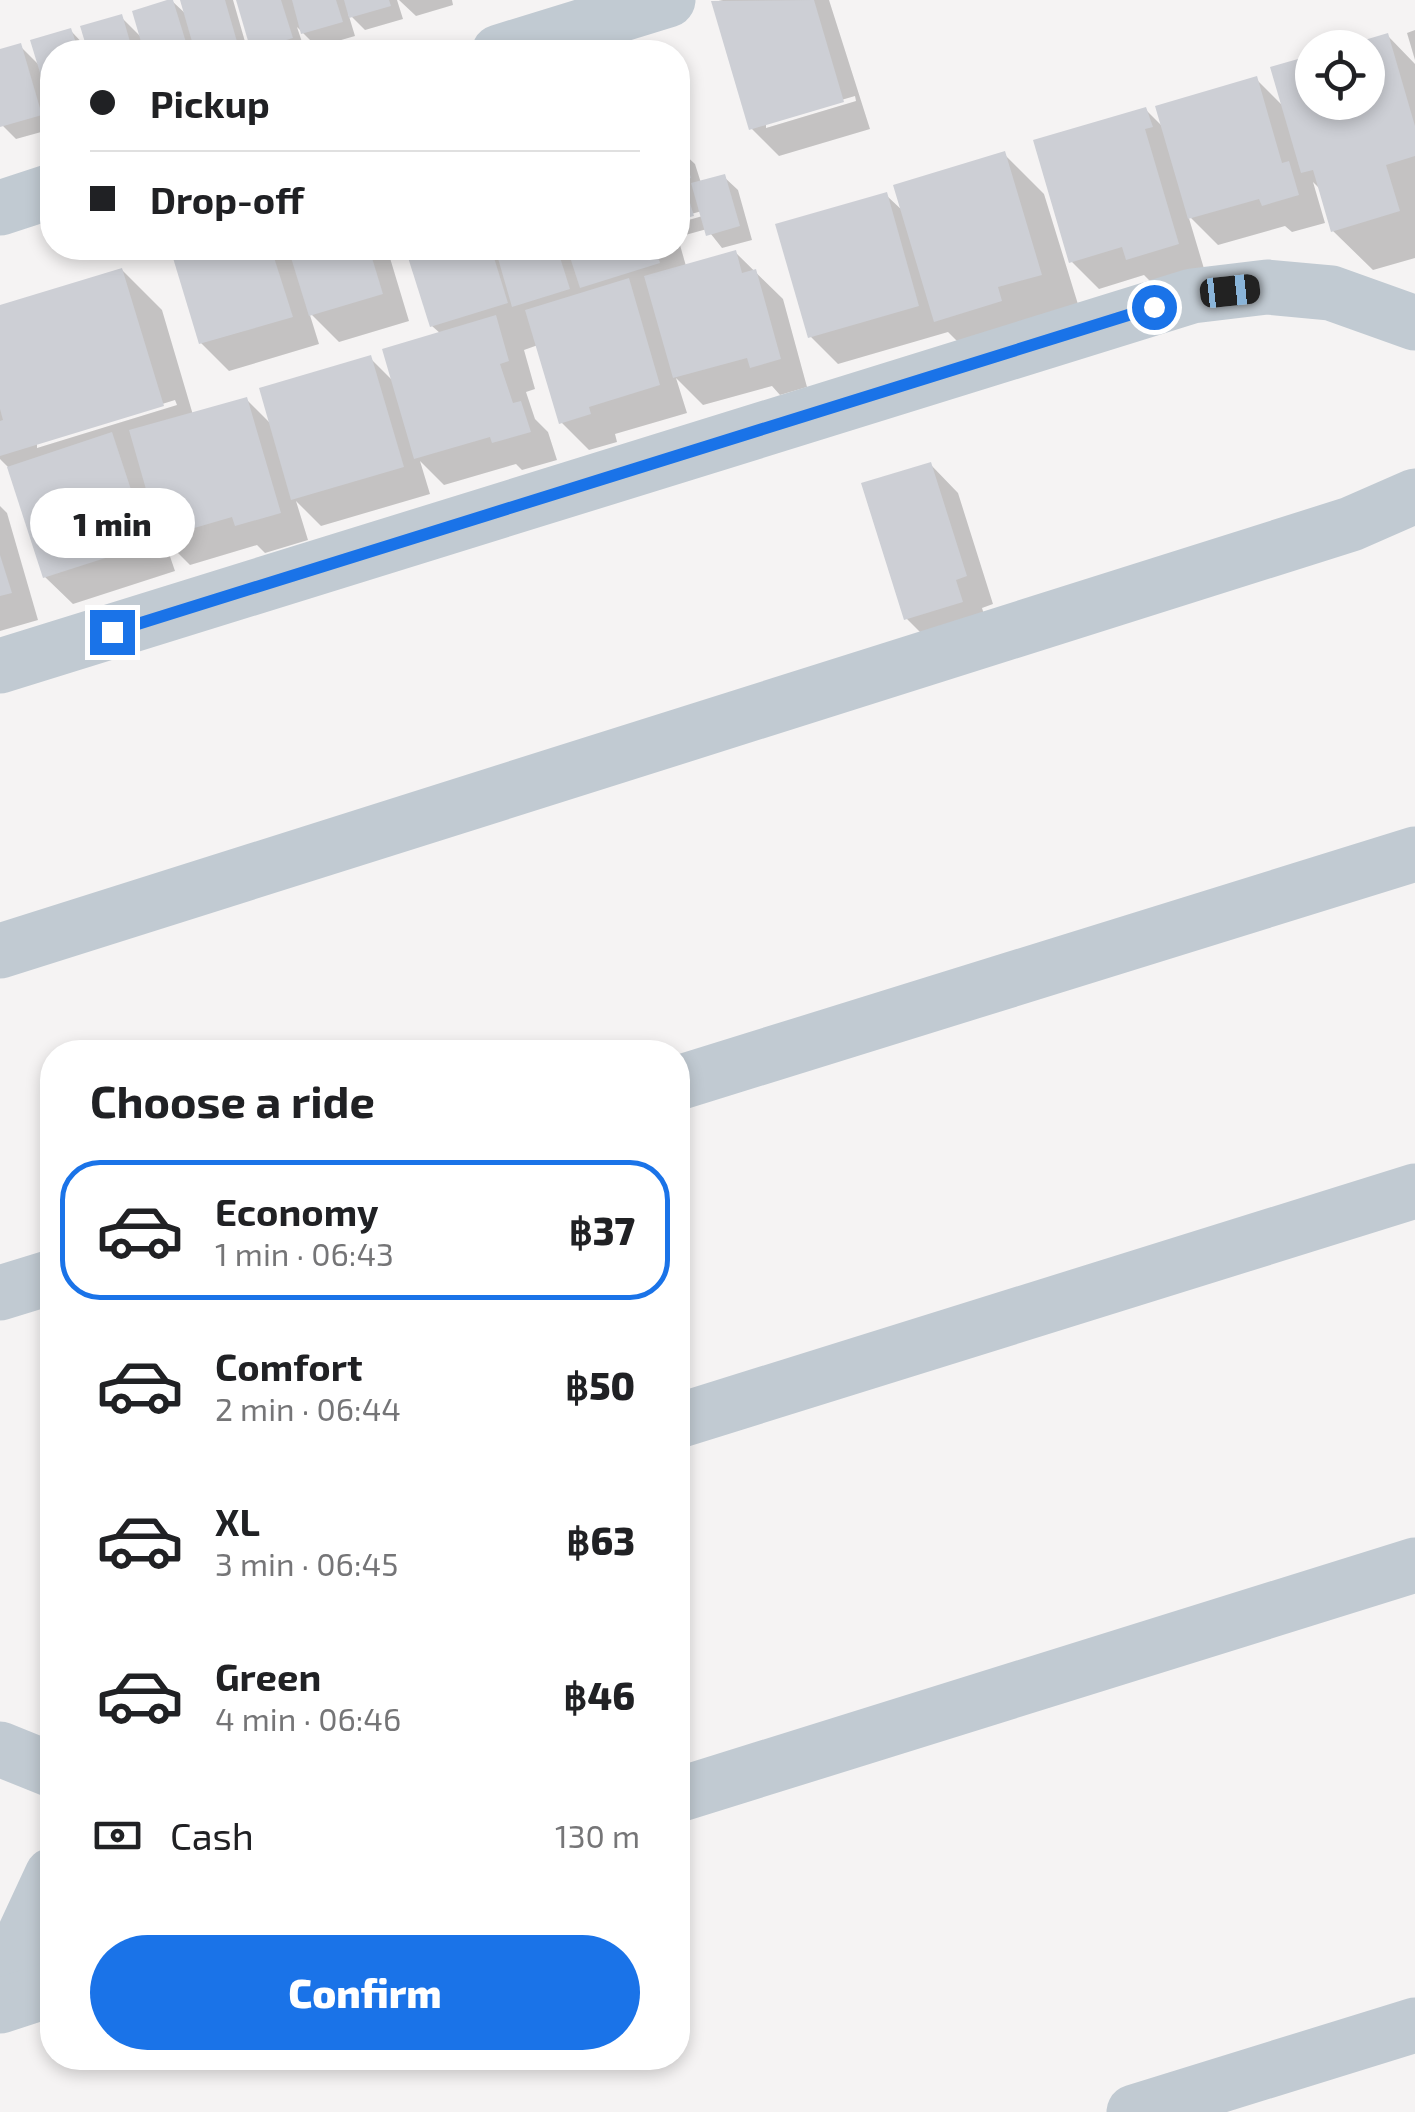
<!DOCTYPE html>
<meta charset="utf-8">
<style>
body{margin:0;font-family:"Exo 2",sans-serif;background:#f6f6f6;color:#202124;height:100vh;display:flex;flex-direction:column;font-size:38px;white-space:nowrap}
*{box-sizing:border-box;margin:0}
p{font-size:32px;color:#757577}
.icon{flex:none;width:55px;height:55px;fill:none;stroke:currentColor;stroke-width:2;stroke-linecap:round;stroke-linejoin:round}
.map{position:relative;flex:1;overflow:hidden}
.side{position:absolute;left:40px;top:1040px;width:650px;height:1030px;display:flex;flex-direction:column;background:#fff;border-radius:40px;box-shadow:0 5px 15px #0003}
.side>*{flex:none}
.guide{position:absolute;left:40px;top:40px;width:650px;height:220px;border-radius:40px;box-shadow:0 5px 15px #0003;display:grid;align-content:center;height:220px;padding:0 50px;background:#fff}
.buttons{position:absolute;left:1295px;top:30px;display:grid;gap:20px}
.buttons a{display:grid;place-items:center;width:90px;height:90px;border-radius:50%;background:#fff;box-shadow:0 5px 15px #0003;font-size:50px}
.end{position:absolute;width:45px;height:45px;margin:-22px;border:12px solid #1a73e8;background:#fff;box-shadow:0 0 0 5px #fff}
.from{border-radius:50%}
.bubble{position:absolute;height:70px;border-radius:35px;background:#fff;box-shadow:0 5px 15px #0003;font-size:32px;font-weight:800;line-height:70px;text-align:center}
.car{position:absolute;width:30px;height:60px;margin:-30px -15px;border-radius:12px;box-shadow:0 0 8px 2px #0007;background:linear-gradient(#222 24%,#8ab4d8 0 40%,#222 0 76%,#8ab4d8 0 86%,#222 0)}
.guide b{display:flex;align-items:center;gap:35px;height:95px;font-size:38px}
.guide b+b{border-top:2px solid #e0e0e0}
.guide i{width:25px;height:25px;background:#202124}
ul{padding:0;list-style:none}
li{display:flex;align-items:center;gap:30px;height:140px;margin:0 20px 15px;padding:0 30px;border:5px solid transparent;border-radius:40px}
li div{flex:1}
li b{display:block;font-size:38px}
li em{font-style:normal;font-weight:800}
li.selected{border-color:#1a73e8}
li>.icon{width:90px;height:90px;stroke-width:1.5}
h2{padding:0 50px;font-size:45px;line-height:120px}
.pay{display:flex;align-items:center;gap:25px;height:110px;padding:0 50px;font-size:38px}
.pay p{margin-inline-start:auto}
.primary-button{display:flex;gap:20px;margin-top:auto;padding:20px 50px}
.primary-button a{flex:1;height:115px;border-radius:60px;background:#1a73e8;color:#fff;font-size:40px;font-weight:800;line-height:115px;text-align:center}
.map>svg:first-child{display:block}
.shadow{fill:#0003;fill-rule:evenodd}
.building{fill:#cdcfd5}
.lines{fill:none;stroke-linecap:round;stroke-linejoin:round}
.street{stroke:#c1cad2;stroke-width:55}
.route{stroke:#1a73e8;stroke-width:12}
</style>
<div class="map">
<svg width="1415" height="2112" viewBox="0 0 1415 2112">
<rect width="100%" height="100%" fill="#f5f3f3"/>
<g class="shadow">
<path d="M183,0H233L248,52H52V110L47,104L52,129L16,139L0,123V51L20,46L40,66L33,42L71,31L90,51L121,17L142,38L172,1L188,16Z"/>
<path d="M239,0H397L403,19L365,30L348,13L355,36L317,47L297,27L305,51L257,52Z"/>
<path d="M399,0H452L453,5L416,16Z"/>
<path d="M723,0H829L870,129L779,156L751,128L714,2ZM855,96L856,101L766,128V122Z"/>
<path d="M1415,30V60L1407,33Z"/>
<path d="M1387,35L1415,64V258L1373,270L1333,231L1321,190L1313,182L1325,223L1292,232L1285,226L1218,245L1188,215L1205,272L1156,287L1144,275L1099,289L1071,261L1146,110L1164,128L1256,79L1284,107L1273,69L1312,57V102H1368V48H1346Z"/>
<path d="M681,151L695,164L701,183L724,177L738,190L752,240L722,248L707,229L678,237V223L706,215L705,210L678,218V152Z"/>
<path d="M1004,154L1044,194L1081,314L976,360L948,332L838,364L810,336L886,195L904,212Z"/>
<path d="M678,238L686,266L735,252L783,299L807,387L780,395L772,386L703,405L676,378L687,413L615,434L617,442L589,450L562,423L538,345L524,350L535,389L526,392L535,419L548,432L557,460L522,470L516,464L444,485L420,461L430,494L321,526L296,501L308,540L265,553L257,545L190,565L164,539L175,571L73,604L45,577L10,469L0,459V308L122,270L162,310L193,415L246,399L272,425L370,358L394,382L441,334L432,326L408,248H678ZM175,400L177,405L37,448V443Z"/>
<path d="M173,248H280L295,263L291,248H387L409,321L339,342L309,312L319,344L229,371L201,343Z"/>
<path d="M931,465L958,493L993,604L982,608L989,630L934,646L906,618Z"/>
<path d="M0,506L7,513L38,620L0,631Z"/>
</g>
<g class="building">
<path d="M167,0H173L189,52H144L132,11Z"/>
<path d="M180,0H225L240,52H195Z"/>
<path d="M236,0H281L293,38L251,51Z"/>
<path d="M292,0H336L343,22L301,34Z"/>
<path d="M344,0H389L391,6L349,18Z"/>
<path d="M814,0L844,102L749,130L711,1Z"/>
<path d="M122,14L133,52H88L80,26Z"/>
<path d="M71,28L79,52H52V112L30,40Z"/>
<path d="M1388,33L1415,126V156L1386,165L1400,211L1331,232L1313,170L1301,173L1270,67L1312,55V102H1368V48L1341,47Z"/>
<path d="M21,43L42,115L0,127V49Z"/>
<path d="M1257,76L1282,163L1289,161L1299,195L1262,206L1259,199L1188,219L1155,106Z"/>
<path d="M1146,107L1153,127L1145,129L1179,244L1126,260L1122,247L1069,263L1033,140Z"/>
<path d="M682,148L691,178L683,180L694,216L678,220V149Z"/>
<path d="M1005,151L1042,275L998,287L1002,301L934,322L893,185Z"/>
<path d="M725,174L740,226L706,236L691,183Z"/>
<path d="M887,192L919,306L808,338L775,224Z"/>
<path d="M170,248H271L293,317L199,344Z"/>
<path d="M288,248H369L383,294L309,316Z"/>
<path d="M405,248H491L508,303L430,327Z"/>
<path d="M495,248H557L570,289L512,307Z"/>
<path d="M567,248H655L660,263L580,288Z"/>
<path d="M736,250L742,273L756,269L781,359L750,368L747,358L673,378L644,276Z"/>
<path d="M122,268L164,406L0,456V421L3,420L0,409V305Z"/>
<path d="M629,278L660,385L589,407L591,414L559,424L525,310Z"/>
<path d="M496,315L509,361L500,364L513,403L521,401L531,432L492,443L490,437L414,459L382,349Z"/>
<path d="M371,355L404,467L291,500L259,388Z"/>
<path d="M247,397L281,513L235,526L232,517L160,538L129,430Z"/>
<path d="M112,432L149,544L43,578L7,467Z"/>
<path d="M931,462L967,576L956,580L963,602L904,620L861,483Z"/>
<path d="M0,555L12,593L0,596Z"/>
</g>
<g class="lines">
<g class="street">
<path d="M499,52L668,0"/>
<path d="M0,208L52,191"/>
<path d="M0,666L1192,296L1267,287L1331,293L1415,323"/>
<path d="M0,951L1351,524L1415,496"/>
<path d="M678,1083L1415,854"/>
<path d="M0,1293L52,1277"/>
<path d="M678,1421L1415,1191"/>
<path d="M0,1749L52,1770"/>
<path d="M678,1795L1415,1565"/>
<path d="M0,1987L52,1875"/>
<path d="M0,2006L52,1989"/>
<path d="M1134,2112L1415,2025"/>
</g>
</g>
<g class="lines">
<path class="route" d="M112,632L1154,307"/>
</g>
</svg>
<div class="buttons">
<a><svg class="icon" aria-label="locate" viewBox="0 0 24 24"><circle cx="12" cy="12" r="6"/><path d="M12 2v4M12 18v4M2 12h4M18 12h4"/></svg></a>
</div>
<i class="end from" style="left:1154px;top:307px"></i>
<i class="end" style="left:112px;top:632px"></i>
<div class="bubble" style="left:30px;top:488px;width:165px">1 min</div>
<i class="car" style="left:1230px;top:291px;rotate:84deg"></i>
<div class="guide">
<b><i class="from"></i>Pickup</b>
<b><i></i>Drop-off</b>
</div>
<section class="side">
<h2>Choose a ride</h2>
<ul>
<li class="selected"><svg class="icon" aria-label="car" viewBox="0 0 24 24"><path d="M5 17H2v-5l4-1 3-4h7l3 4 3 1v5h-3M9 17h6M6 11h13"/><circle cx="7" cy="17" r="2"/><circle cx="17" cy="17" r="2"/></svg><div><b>Economy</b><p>1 min · 06:43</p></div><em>฿37</em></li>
<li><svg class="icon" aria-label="car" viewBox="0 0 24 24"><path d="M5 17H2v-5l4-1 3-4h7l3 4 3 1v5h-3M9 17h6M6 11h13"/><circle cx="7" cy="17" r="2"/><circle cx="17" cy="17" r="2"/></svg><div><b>Comfort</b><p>2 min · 06:44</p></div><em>฿50</em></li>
<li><svg class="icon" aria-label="car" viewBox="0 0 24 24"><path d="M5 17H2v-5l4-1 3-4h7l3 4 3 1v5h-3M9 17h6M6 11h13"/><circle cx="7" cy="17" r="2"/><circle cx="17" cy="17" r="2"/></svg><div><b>XL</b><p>3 min · 06:45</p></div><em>฿63</em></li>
<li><svg class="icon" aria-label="car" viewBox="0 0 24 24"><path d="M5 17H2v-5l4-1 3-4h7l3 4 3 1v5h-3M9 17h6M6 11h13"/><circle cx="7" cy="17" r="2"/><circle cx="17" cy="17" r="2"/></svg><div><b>Green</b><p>4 min · 06:46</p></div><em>฿46</em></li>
</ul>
<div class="pay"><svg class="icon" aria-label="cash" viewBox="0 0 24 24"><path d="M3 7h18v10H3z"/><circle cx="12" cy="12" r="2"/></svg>Cash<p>130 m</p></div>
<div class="primary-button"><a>Confirm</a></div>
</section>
</div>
